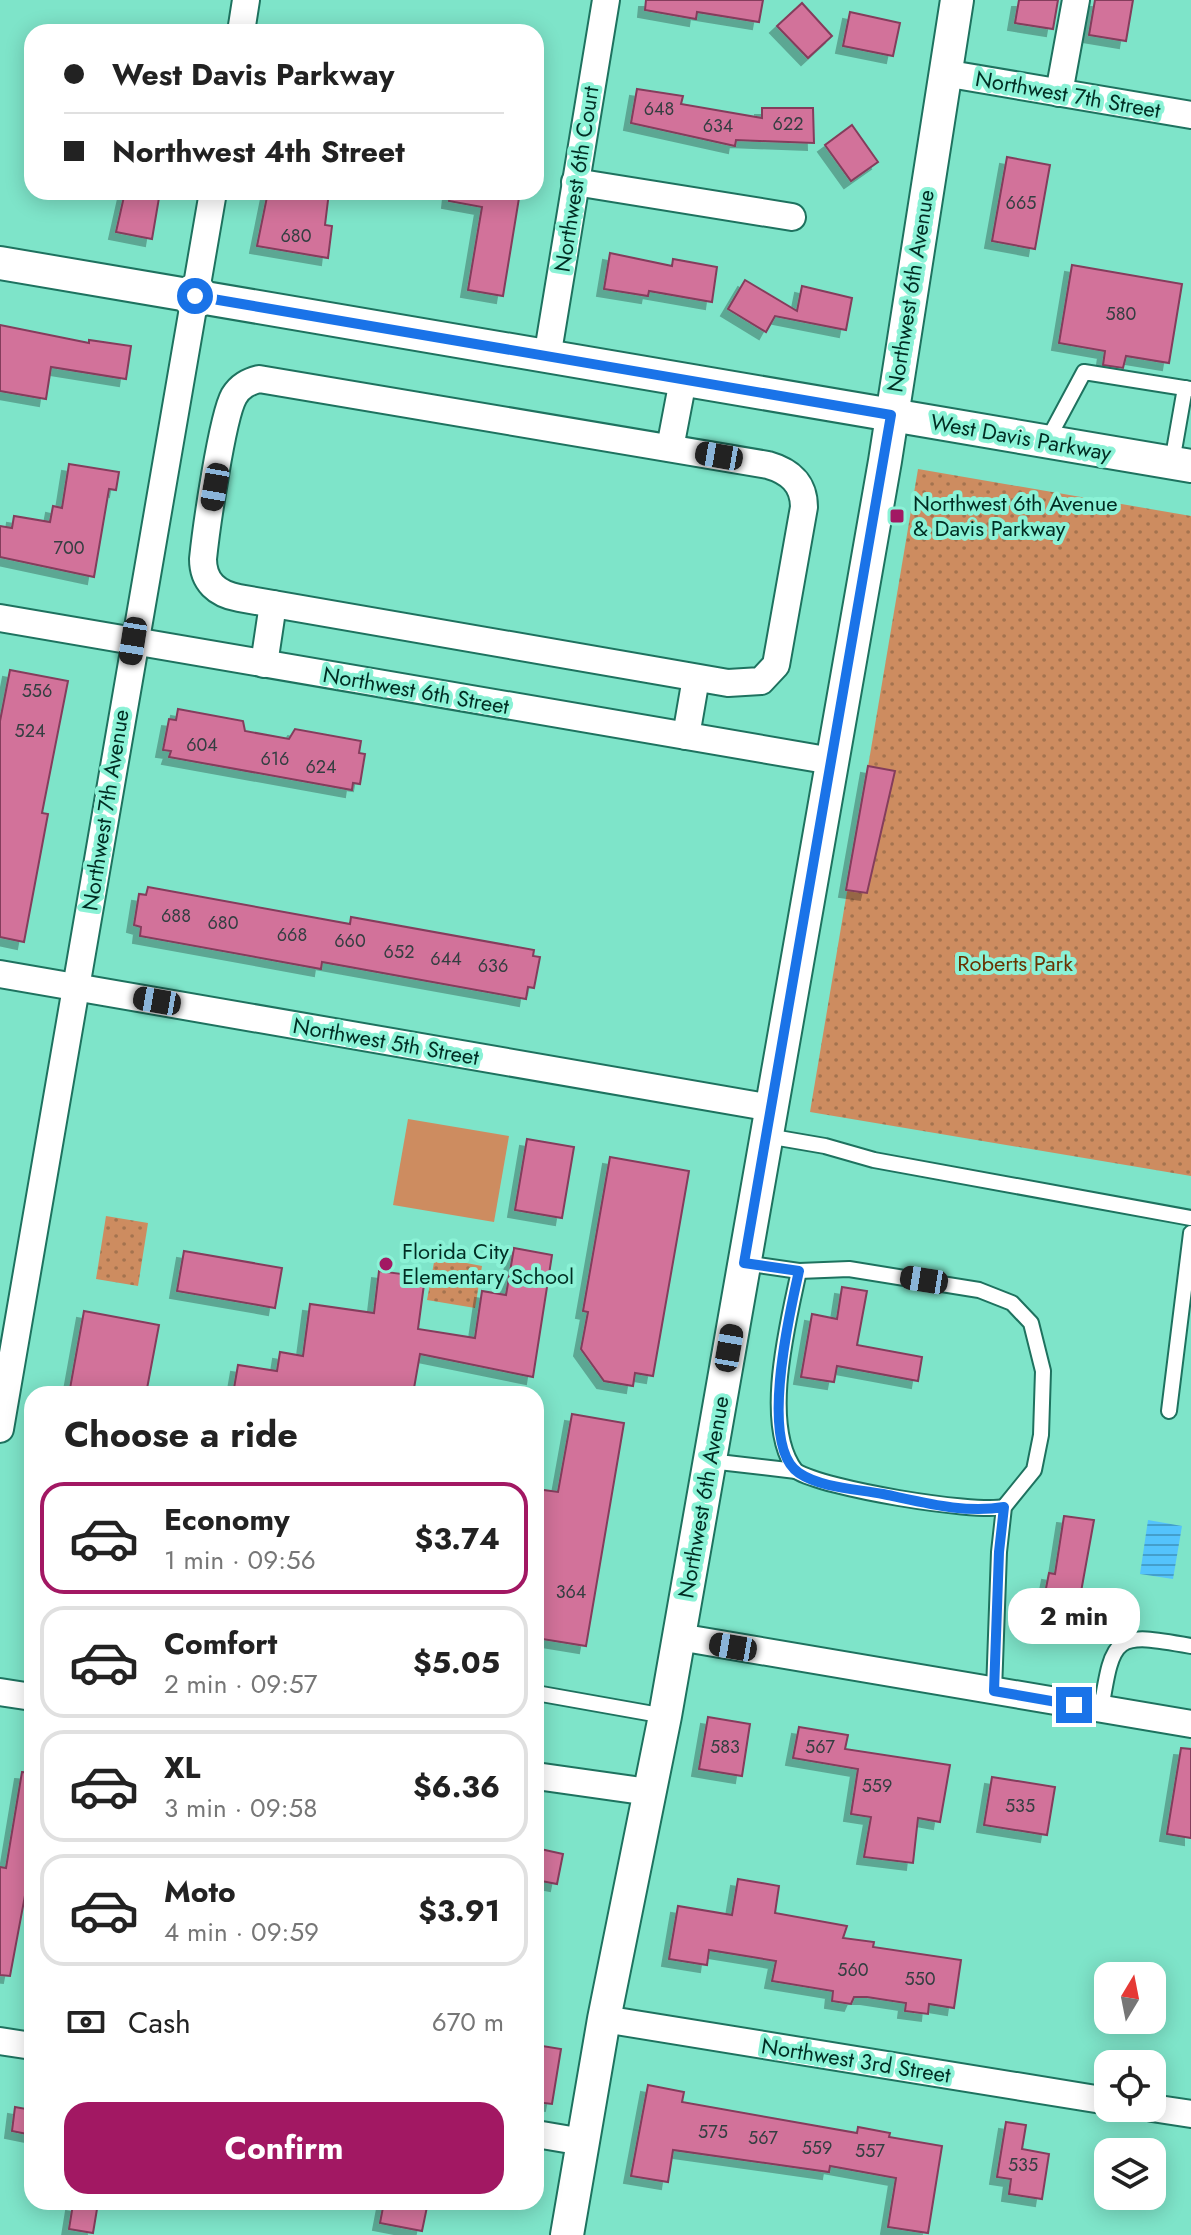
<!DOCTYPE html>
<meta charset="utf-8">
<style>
body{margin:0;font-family:Jost,sans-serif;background:#f6f6f6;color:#222;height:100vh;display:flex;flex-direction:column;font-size:30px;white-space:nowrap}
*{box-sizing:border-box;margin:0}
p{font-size:26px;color:#767676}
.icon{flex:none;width:44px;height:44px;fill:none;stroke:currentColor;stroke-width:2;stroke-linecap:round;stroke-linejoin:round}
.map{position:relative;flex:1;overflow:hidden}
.sheet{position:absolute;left:24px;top:1386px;width:520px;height:824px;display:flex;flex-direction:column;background:#fff;border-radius:24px;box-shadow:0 4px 20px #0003}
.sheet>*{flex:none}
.banner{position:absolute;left:24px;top:24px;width:520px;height:176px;border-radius:24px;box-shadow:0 4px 20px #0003;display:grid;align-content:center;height:176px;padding:0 40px;background:#fff}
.needle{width:52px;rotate:10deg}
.fabs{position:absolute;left:1094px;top:1962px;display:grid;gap:16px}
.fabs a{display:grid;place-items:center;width:72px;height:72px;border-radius:16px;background:#fff;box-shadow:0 4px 20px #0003;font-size:40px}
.end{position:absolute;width:36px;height:36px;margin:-18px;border:10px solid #1a73e8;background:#fff;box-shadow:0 0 0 4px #fff}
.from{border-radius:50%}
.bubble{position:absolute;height:56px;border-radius:24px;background:#fff;box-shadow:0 4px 20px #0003;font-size:26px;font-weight:700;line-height:56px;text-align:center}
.car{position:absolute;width:24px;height:48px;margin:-24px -12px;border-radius:10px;box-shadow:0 0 6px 2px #0007;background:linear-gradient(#222 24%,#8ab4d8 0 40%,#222 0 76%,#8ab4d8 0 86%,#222 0)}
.banner b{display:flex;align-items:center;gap:28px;height:76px;font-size:30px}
.banner b+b{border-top:2px solid #e0e0e0}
.banner i{width:20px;height:20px;background:#222}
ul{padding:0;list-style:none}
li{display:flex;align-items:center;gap:24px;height:112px;margin:0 16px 12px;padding:0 24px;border:4px solid #e0e0e0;border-radius:24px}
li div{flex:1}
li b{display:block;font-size:30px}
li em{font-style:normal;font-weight:700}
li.active{border-color:#a21863}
li>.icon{width:72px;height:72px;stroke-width:1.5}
h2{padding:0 40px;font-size:36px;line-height:96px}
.pay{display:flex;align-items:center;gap:20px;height:88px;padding:0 40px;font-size:30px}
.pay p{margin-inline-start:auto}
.cta{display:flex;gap:16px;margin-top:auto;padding:16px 40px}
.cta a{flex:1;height:92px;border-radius:24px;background:#a21863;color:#fff;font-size:32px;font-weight:700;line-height:92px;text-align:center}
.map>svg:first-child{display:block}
.grass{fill:#cd8c60}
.park{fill:url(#park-dots)}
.water{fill:url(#water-rules)}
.building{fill:#d2729a;stroke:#843d5c;stroke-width:2;filter:url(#shadow)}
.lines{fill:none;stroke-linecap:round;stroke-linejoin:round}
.service-casing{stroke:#1e725f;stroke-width:18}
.minor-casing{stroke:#1e725f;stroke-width:30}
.tertiary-casing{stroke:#1e725f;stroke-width:36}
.service{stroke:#fff;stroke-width:14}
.minor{stroke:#fff;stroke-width:26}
.tertiary{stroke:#fff;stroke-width:32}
.route{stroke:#1a73e8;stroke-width:10}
.poi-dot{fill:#a21863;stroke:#8bf2d6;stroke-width:3}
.labels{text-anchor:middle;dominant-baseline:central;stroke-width:8;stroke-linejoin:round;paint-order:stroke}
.number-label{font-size:18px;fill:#343e41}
.street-label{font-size:22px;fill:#002d23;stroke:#8bf2d6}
.poi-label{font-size:22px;fill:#002d23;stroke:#8bf2d6;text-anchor:start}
.park-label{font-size:22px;fill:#683200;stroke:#8bf2d6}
</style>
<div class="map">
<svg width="1191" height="2235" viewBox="0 0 1191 2235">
<defs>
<pattern id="park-dots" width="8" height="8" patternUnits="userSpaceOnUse" patternTransform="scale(2)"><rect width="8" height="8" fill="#cd8c60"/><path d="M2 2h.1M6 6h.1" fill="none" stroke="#a4734f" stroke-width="1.8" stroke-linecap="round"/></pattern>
<pattern id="water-rules" width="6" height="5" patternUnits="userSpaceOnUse" patternTransform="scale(2)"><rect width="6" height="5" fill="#54c3fc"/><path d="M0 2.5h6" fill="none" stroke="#439fcc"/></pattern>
<filter id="shadow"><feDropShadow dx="-7" dy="7" stdDeviation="0" flood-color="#0004"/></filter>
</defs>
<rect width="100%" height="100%" fill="#7ee4c9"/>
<path class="grass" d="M408,1119L509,1136L494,1222L393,1205Z"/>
<g class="park">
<path d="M918,469L1191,516V1176L810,1112Z"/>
<path d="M106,1216L148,1223L138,1286L96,1279Z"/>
<path d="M435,1257L482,1266L475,1308L427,1300Z"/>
</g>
<path class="water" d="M1148,1520L1182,1526L1173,1579L1140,1574Z"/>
<g class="building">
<path d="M646,0H763L759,22L697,12L696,19L645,10Z"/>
<path d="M1019,0H1058L1053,29L1015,23Z"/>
<path d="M1095,0H1133L1126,41L1089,35Z"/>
<path d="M802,3L832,36L808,58L777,26Z"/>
<path d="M850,12L900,23L893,56L843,46Z"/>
<path d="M637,89L683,96L681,104L762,118V108H813L814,143L736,140L735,146L631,123Z"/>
<path d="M852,125L878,162L851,181L825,145Z"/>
<path d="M1007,157L1050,165L1035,249L992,241Z"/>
<path d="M125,192H160L152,239L116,232Z"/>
<path d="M268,192H329L325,225L332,226L328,258L257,246Z"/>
<path d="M450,192H520L503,296L468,290L482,207L449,201Z"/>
<path d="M610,253L672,266L673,259L717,267L712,302L649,291L648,296L604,289Z"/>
<path d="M1072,265L1182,284L1169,363L1126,356L1123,368L1103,365L1105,351L1059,343Z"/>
<path d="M745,280L797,311L802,286L852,298L846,330L775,316L766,332L728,309Z"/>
<path d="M0,325L89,343V340L131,346L126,379L51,367L46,399L0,391Z"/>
<path d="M69,464L119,472L116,490L109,489L94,577L0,557V526L12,528L14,516L50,522L53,506L62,508Z"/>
<path d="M10,670L68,681L42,813L48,814L24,942L0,937V721Z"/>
<path d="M178,709L243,721L245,731L289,739L295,729L361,741L359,753L365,754L360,784L353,783L352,790L169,757L171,751L163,750L169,719L176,720Z"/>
<path d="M868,766L895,771L867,893L846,890Z"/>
<path d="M148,887L350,924L351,917L534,950L533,956L540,957L534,988L528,987L526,999L322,962L321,969L140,936L141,927L134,925L139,894L146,895Z"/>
<path d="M527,1139L574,1147L562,1218L515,1210Z"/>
<path d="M610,1157L689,1171L653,1376L635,1373L633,1386L604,1381L581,1349L588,1312L583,1311Z"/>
<path d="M514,1248L552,1255L533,1377L420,1354L413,1394H233L238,1365L277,1371L280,1352L303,1356L310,1304L374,1313L379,1271L425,1277L418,1329L475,1338L482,1291L506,1295Z"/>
<path d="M184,1251L282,1268L275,1308L177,1291Z"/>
<path d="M842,1287L867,1291L857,1345L922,1357L918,1381L837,1366L834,1382L801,1377L812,1314L837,1319Z"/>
<path d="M84,1311L159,1325L146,1394H69Z"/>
<path d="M572,1414L624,1423L586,1646L536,1638V1489L558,1492Z"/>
<path d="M1064,1516L1094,1520L1075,1625L1040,1619L1049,1573L1055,1574Z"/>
<path d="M708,1717L750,1724L742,1776L699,1769Z"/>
<path d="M799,1727L848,1735L845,1749L950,1765L940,1822L918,1818L913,1863L864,1857L871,1817L851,1814L858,1769L793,1758Z"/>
<path d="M1181,1748L1191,1749V1838L1167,1834Z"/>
<path d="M22,1772L32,1773V1858L10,1976L0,1975V1867L6,1868Z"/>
<path d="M992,1777L1055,1787L1047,1835L984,1825Z"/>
<path d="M536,1848L563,1854L557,1884L536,1880Z"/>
<path d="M738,1879L779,1886L775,1913L847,1926L843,1938L874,1942L873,1947L961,1960L954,2008L929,2004L928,2014L905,2011L906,2003L867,1997H854L851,2004L832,2001L833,1991L772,1981L776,1961L709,1950L707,1965L669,1959L678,1906L732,1915Z"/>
<path d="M536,2045L561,2049L552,2104L536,2102Z"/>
<path d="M648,2085L684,2092L682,2102L857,2133L858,2127L890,2133L889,2137L942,2146L928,2233L888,2227L896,2178L830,2166L829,2172L673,2150L668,2182L631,2176Z"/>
<path d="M15,2107L32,2110V2135L12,2131Z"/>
<path d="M1006,2122L1026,2125L1022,2149L1049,2154L1042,2199L1009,2194L1011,2179L997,2177Z"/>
<path d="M384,2202H428L422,2231L380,2223Z"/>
<path d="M73,2204L97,2209L93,2233L69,2229Z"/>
</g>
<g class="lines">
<g class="service-casing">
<g id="service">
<path d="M1047,441L1084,372L1191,389"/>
<path d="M1172,462L1185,388"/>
<path d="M767,1136L825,1146L874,1160L1191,1218"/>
<path d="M744,1263L799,1271L849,1269L979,1290L1012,1303L1031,1323L1043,1371L1041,1435L1034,1470L1004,1507L999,1552L994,1691"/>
<path d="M799,1271C788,1323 761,1426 796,1471C825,1489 971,1513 1004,1507"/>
<path d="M1169,1411L1191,1233"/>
<path d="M710,1461L796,1471"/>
<path d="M536,1693L665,1716"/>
<path d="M1101,1710C1113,1634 1115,1632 1191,1646"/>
</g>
</g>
<g class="minor-casing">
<g id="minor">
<path d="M241,32L246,0"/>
<path d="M944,73L1191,115"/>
<path d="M1059,93L1076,0"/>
<path d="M575,182L792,217"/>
<path d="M547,358L606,0"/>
<path d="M259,379L768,465C789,471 804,483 804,507L776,665L761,681L728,683L239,598C217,594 203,582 203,559C206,530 222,417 234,396C240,386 248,382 259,379Z"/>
<path d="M670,448L683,380"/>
<path d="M0,618L832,761"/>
<path d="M264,664L273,604"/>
<path d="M686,736L696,678"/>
<path d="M0,974L772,1108"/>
<path d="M0,1429L213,192"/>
<path d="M679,1637L1191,1724"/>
<path d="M0,1692L32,1697"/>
<path d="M536,1776L649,1792"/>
<path d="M604,2019L1108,2101"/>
<path d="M0,2041L32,2046"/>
<path d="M1152,2108L1191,2114"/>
<path d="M536,2134L583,2142"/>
</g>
</g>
<g class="tertiary-casing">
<g id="tertiary">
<path d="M0,263L1191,466"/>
<path d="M567,2235L604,2019L665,1716L885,461L957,0"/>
</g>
</g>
<use href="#service" class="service"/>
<use href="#minor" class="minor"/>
<use href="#tertiary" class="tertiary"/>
</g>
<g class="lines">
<path class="route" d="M195,296L891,415L744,1263L799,1271C790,1311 758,1446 799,1473C821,1488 858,1489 883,1494C922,1502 964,1514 1004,1507L999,1552L994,1691L1074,1705"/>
</g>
<g class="poi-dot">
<rect x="889" y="508" width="16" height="16" rx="4"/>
<circle cx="386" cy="1264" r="8"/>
</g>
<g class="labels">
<g class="number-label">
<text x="659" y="109">648</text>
<text x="788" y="124">622</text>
<text x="718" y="126">634</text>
<text x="1021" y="203">665</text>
<text x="296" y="236">680</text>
<text x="1121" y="314">580</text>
<text x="69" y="548">700</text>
<text x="37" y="691">556</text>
<text x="30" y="731">524</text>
<text x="202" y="745">604</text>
<text x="275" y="759">616</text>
<text x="321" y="767">624</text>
<text x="176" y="916">688</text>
<text x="223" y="923">680</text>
<text x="292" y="935">668</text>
<text x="350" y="941">660</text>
<text x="399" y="952">652</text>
<text x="446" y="959">644</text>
<text x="493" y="966">636</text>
<text x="571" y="1592">364</text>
<text x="725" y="1747">583</text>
<text x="820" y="1747">567</text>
<text x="877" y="1786">559</text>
<text x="1020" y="1806">535</text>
<text x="853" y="1970">560</text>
<text x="920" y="1979">550</text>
<text x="713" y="2132">575</text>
<text x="763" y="2138">567</text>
<text x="817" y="2148">559</text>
<text x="870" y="2151">557</text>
<text x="1023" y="2165">535</text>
</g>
<g class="street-label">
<text transform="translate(1068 94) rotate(10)">Northwest 7th Street</text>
<text transform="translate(576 179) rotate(-81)">Northwest 6th Court</text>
<text transform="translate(910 291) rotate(-81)">Northwest 6th Avenue</text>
<text transform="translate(1021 437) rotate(10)">West Davis Parkway</text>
<text transform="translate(416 690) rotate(10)">Northwest 6th Street</text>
<text transform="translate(105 810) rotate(-81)">Northwest 7th Avenue</text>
<text transform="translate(386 1041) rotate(10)">Northwest 5th Street</text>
<text transform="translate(703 1497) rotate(-80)">Northwest 6th Avenue</text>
<text transform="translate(856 2060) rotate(9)">Northwest 3rd Street</text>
</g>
<g class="poi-label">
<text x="913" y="503">Northwest 6th Avenue<tspan x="913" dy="25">&amp; Davis Parkway</tspan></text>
<text x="402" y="1251">Florida City<tspan x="402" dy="25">Elementary School</tspan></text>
</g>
<g class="park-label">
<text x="1015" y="963">Roberts Park</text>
</g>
</g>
</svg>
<div class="fabs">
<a><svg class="needle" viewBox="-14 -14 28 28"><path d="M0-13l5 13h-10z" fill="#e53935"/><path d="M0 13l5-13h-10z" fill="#767676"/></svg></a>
<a><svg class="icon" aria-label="locate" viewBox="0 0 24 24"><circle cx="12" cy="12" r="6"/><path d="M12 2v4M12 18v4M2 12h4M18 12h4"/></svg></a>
<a><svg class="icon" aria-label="layers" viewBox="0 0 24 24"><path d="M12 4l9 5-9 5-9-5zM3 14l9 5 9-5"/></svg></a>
</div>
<i class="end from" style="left:195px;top:296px"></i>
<i class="end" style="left:1074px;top:1705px"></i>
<div class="bubble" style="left:1008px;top:1588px;width:132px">2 min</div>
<i class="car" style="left:719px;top:456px;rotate:280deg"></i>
<i class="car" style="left:215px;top:487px;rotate:190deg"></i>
<i class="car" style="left:133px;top:641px;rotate:189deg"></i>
<i class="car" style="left:157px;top:1001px;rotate:280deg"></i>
<i class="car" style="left:924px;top:1280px;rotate:279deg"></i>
<i class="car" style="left:729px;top:1348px;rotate:10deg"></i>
<i class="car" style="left:733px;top:1647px;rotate:280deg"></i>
<div class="banner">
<b><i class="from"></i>West Davis Parkway</b>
<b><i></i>Northwest 4th Street</b>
</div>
<section class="sheet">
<h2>Choose a ride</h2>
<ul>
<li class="active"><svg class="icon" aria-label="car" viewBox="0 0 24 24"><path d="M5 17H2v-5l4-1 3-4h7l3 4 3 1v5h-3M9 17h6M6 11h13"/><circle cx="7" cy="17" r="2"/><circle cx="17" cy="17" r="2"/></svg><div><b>Economy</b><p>1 min · 09:56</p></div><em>$3.74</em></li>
<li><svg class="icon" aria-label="car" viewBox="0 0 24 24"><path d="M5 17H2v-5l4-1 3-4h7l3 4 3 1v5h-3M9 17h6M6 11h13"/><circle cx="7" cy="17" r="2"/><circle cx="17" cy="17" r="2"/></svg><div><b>Comfort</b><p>2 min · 09:57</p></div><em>$5.05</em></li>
<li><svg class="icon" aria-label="car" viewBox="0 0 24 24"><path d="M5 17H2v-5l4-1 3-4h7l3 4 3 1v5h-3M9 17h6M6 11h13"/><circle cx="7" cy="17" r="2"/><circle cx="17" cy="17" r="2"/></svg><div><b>XL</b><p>3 min · 09:58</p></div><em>$6.36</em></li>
<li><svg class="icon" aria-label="car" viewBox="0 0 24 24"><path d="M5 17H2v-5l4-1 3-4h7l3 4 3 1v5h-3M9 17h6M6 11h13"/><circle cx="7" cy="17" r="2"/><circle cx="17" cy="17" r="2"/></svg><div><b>Moto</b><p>4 min · 09:59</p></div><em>$3.91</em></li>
</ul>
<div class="pay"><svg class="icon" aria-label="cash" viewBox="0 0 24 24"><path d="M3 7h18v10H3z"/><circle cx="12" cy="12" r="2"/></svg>Cash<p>670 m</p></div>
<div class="cta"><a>Confirm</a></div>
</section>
</div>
